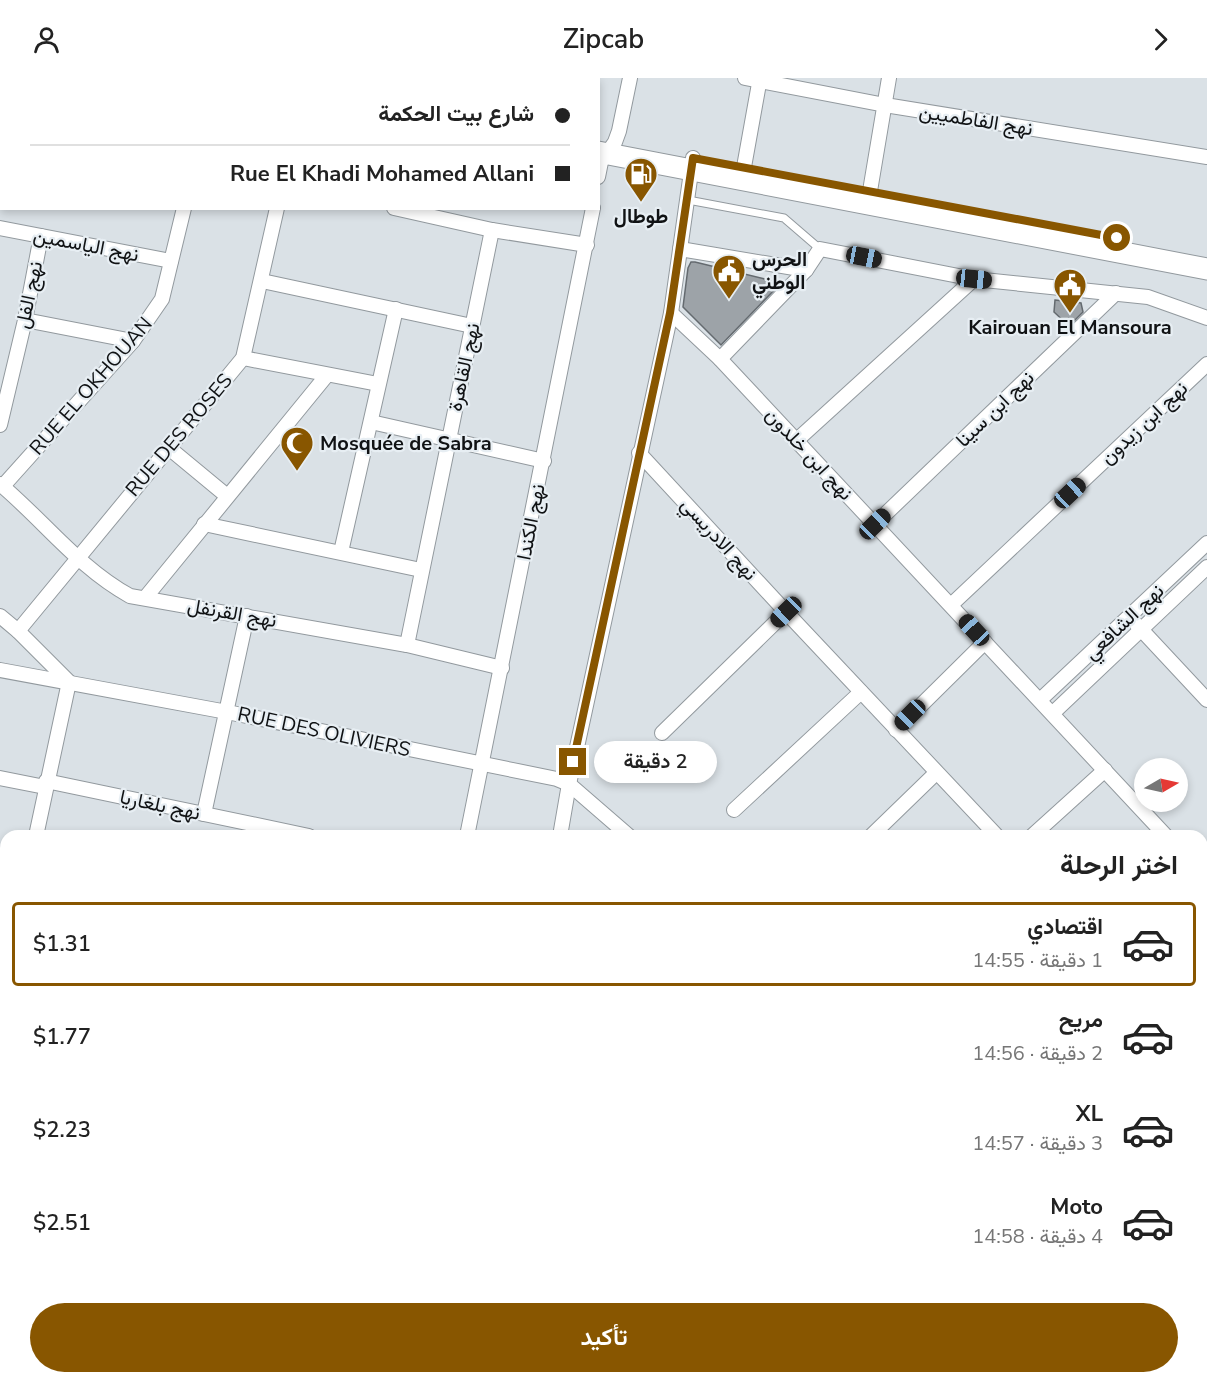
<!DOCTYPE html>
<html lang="ar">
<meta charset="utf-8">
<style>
body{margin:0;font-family:"Nunito Sans",Vazirmatn,sans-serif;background:#f2f2f2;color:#222;direction:rtl;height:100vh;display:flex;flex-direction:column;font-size:22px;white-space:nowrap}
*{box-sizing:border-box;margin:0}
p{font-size:20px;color:#767676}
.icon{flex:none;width:33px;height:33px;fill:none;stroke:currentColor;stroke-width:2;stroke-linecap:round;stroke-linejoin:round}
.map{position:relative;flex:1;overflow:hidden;direction:ltr}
.sheet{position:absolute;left:0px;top:752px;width:1208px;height:554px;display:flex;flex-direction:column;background:#fff;border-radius:18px 18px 0 0;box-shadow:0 3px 9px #0003;direction:rtl}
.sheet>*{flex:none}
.banner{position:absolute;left:0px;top:0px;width:600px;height:132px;box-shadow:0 3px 9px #0003;direction:rtl;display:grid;align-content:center;height:132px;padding:0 30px;background:#fff}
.needle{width:39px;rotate:81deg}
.tools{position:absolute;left:1134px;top:680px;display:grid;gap:12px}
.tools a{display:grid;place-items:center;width:54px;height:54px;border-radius:50%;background:#fff;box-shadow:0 3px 9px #0003;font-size:30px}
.end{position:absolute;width:27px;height:27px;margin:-14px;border:8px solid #885600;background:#fff;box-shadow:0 0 0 3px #fff}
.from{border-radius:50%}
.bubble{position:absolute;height:42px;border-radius:21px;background:#fff;box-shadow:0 3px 9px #0003;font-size:20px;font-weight:600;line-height:42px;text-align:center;direction:rtl}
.car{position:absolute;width:18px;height:36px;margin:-18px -9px;border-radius:8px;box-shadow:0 0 4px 2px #0007;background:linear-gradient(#222 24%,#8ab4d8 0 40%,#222 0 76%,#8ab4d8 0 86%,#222 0)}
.banner b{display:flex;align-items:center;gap:21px;height:57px;font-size:22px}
.banner b+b{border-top:2px solid #e0e0e0}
.banner i{width:15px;height:15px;background:#222}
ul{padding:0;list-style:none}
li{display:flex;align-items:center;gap:18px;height:84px;margin:0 12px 9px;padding:0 18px;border:3px solid transparent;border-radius:6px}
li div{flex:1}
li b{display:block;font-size:22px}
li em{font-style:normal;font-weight:600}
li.on{border-color:#885600}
li>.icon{width:54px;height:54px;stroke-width:1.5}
h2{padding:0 30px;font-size:27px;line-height:72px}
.primary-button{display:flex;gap:12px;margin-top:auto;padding:12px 30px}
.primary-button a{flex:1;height:69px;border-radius:36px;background:#885600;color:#fff;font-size:24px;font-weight:600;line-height:69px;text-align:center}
header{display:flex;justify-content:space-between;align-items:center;height:78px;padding:0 30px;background:#fff;font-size:27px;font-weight:600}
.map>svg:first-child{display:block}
.building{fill:#9da3a8;stroke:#646a6f;stroke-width:1.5}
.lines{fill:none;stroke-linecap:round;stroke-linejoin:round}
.service-casing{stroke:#92999e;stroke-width:9}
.minor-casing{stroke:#92999e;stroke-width:16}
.primary-casing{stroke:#92999e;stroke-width:23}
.service{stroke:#fff;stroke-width:7}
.minor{stroke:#fff;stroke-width:14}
.primary{stroke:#fff;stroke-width:21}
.route{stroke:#885600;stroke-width:8}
.labels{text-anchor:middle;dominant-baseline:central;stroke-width:4.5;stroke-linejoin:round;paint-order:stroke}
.street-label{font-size:20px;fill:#101214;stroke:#e7eef3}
.poi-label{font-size:20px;font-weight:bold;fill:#101214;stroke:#e7eef3}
</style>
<header><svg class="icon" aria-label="forward" viewBox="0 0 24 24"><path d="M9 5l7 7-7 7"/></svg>Zipcab<svg class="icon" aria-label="person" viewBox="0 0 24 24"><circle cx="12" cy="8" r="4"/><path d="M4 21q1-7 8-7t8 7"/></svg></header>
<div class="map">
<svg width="1207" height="1304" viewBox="0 0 1207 1304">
<rect width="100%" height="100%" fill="#dae1e6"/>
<g class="building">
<path d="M691,184H695L781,205L721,267L683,229L688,190Z"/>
<path d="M1055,222L1081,225L1083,234L1069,248L1054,234Z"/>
</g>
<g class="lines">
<g class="service-casing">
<path id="service" d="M688,122L784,140L820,171"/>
</g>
<g class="minor-casing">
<g id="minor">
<path d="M745,0L885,27L1207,79"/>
<path d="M59,2V0"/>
<path d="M0,53H2"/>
<path d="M744,89L760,0"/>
<path d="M598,99L601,84L615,64L619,53L630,0"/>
<path d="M870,113L889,0"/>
<path d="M394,130L492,152L587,167"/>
<path d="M0,150L171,183"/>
<path d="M680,171L806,192"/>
<path d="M262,203L472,248"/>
<path d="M671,235L720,281L1166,758"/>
<path d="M25,242L133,263"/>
<path d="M243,280L378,306"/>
<path d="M720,281L806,192L820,171L974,201L1148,219L1207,240"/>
<path d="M371,344L544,383"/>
<path d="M0,347L25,242L41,158"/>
<path d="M797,362L974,201"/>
<path d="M169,370L227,418"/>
<path d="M639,375L786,534L997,758"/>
<path d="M0,406C44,443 79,490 130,518L407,567L502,590"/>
<path d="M3,408L133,263L162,221L184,130"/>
<path d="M204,446L421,492"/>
<path d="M875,446L1116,215"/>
<path d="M341,474L396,231"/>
<path d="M145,520L327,297"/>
<path d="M951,527L1207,286"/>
<path d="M0,538L18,553L69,604L36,758"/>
<path d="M1137,547L1207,622"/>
<path d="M18,553L243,280L277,130"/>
<path d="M407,567L492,152"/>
<path d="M0,592L227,634L557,701L569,706L629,758"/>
<path d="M1040,622L1207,465"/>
<path d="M1053,635L1207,489"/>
<path d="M896,652L985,564"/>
<path d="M662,655L786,534"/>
<path d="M0,700L45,709"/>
<path d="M46,703L309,758"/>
<path d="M734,732L861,614"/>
<path d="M204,736L247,538"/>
<path d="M467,758L593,130"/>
<path d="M560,758L569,706L671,235L693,80"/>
<path d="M871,758L936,695"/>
<path d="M1032,758L1105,692"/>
<path d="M1202,795L1207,801"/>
<path d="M0,871L6,872"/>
<path d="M1202,930L1207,925"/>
<path d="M0,940L6,906"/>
<path d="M1202,1021L1207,1024"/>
<path d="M0,1072L6,1074"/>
<path d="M1202,1082L1207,1073"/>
<path d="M1202,1196L1207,1185"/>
<path d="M146,1299L152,1304"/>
<path d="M336,1299L347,1304"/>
<path d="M493,1299L500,1304"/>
<path d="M810,1299L811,1304"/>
<path d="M38,1304V1299"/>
<path d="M206,1304L207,1299"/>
<path d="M292,1304L294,1299"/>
<path d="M590,1304L593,1299"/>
<path d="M682,1304L685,1299"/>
<path d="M784,1304L787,1299"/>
<path d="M1058,1304L1063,1299"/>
<path d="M1143,1304L1146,1299"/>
</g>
</g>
<g class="primary-casing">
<g id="primary">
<path d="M187,0L195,2"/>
<path d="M275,0L283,2"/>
<path d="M598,74L1207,191"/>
</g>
</g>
<use href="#service" class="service"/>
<use href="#minor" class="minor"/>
<use href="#primary" class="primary"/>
</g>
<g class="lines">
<path class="route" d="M573,684L670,235L693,80L1117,160"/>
</g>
<defs>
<g id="fuel-pin" transform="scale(1.725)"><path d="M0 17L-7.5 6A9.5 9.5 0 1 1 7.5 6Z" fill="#885600" stroke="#e7eef3"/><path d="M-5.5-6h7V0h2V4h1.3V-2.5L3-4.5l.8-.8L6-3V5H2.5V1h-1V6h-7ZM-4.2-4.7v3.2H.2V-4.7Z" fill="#fff"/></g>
<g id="civic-pin" transform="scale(1.725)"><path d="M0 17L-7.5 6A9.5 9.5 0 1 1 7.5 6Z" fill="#885600" stroke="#e7eef3"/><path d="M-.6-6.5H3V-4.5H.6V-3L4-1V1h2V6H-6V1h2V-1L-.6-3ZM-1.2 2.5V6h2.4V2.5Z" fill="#fff"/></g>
<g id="mosque-pin" transform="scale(1.725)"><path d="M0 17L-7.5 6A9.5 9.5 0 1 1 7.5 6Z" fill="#885600" stroke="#e7eef3"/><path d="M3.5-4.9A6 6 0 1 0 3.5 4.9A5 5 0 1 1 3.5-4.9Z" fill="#fff"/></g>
</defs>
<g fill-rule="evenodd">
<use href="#fuel-pin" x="641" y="96"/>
<use href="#civic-pin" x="729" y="193"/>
<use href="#civic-pin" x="1070" y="207"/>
<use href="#mosque-pin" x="297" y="365"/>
</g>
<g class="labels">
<g class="street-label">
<text transform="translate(976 42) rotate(9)">نهج الفاطميين</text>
<text transform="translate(86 167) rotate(11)">نهج الياسمين</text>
<text transform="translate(29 217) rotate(-78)">نهج الفل</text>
<text transform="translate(464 289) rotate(-78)">نهج القاهرة</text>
<text transform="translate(91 308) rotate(-49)">RUE EL OKHOUAN</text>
<text transform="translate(995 331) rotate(-44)">نهج ابن سينا</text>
<text transform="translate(1144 345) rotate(-43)">نهج ابن زيدون</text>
<text transform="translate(179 357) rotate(-50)">RUE DES ROSES</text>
<text transform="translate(809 376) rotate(47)">نهج ابن خلدون</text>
<text transform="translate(531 444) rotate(-79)">نهج الكندا</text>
<text transform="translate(719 461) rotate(48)">نهج الادريسي</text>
<text transform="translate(232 535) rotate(10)">نهج القرنفل</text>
<text transform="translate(1124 544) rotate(-43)">نهج الشافعي</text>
<text transform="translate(324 654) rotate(12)">RUE DES OLIVIERS</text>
<text transform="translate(160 727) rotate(12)">نهج بلغاريا</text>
</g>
<g class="poi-label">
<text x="641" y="138">طوطال</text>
<text x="752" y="181" text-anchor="start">الحرس<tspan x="752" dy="23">الوطني</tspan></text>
<text x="1070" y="249">Kairouan El Mansoura</text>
<text x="320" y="365" text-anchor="start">Mosquée de Sabra</text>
</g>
</g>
</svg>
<div class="tools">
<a><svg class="needle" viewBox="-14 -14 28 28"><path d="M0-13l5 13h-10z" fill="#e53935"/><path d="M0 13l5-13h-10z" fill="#767676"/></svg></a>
</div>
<i class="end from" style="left:1117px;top:160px"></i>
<i class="end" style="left:573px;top:684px"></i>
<div class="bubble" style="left:594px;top:663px;width:123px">2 دقيقة</div>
<i class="car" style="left:864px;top:179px;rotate:101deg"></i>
<i class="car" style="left:974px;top:201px;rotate:96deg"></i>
<i class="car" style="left:1070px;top:415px;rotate:47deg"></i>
<i class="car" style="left:875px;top:446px;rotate:46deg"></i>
<i class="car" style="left:786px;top:534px;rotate:226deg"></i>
<i class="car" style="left:974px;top:552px;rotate:317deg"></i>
<i class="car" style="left:910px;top:637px;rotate:225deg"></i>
<div class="banner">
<b><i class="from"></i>شارع بيت الحكمة</b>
<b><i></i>Rue El Khadi Mohamed Allani</b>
</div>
<section class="sheet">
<h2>اختر الرحلة</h2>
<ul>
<li class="on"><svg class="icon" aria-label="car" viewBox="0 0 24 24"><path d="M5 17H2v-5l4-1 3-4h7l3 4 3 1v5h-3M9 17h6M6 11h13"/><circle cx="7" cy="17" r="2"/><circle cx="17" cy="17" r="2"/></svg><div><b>اقتصادي</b><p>1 دقيقة · 14:55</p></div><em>$1.31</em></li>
<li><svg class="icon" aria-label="car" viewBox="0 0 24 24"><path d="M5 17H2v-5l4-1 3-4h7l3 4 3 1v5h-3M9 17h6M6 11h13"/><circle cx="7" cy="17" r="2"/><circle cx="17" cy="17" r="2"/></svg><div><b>مريح</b><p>2 دقيقة · 14:56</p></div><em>$1.77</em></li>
<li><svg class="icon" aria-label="car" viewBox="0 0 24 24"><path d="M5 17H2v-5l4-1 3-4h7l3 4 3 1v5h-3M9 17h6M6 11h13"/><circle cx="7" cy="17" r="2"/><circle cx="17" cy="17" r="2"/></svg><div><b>XL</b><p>3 دقيقة · 14:57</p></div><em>$2.23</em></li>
<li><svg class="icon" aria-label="car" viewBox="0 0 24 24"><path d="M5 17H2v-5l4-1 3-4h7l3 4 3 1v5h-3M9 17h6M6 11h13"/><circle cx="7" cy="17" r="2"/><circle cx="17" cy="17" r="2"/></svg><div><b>Moto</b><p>4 دقيقة · 14:58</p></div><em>$2.51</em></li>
</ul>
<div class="primary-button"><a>تأكيد</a></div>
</section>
</div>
